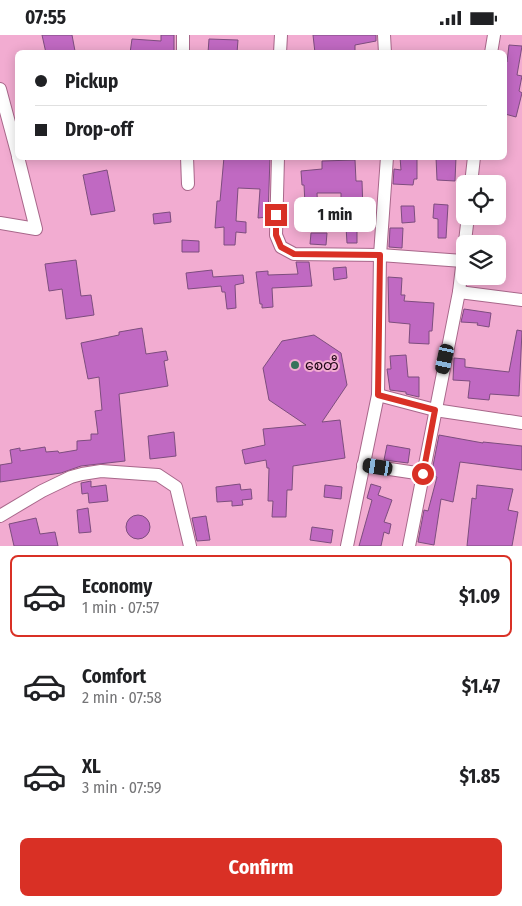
<!DOCTYPE html>
<meta charset="utf-8">
<style>
body{margin:0;font-family:"Fira Sans Condensed","Noto Sans Myanmar",sans-serif;background:#f6f6f6;color:#202124;height:100vh;display:flex;flex-direction:column;font-size:19px;white-space:nowrap}
*{box-sizing:border-box;margin:0}
p{font-size:16px;color:#757577}
.icon{flex:none;width:28px;height:28px;fill:none;stroke:currentColor;stroke-width:2;stroke-linecap:round;stroke-linejoin:round}
.map{position:relative;height:511px;overflow:hidden}
.side{display:flex;flex-direction:column;background:#fff;flex:1}
.side>*{flex:none}
.banner{position:absolute;left:15px;top:15px;width:492px;height:110px;border-radius:8px;box-shadow:0 2px 12px #0003;display:grid;align-content:center;height:110px;padding:0 20px;background:#fff}
.fabs{position:absolute;left:456px;top:140px;display:grid;gap:10px}
.fabs a{display:grid;place-items:center;width:50px;height:50px;border-radius:8px;background:#fff;box-shadow:0 2px 12px #0003;font-size:25px}
.end{position:absolute;width:22px;height:22px;margin:-11px;border:6px solid #d93025;background:#fff;box-shadow:0 0 0 2px #fff}
.from{border-radius:50%}
.bubble{position:absolute;height:35px;border-radius:8px;background:#fff;box-shadow:0 2px 12px #0003;font-size:16px;font-weight:700;line-height:35px;text-align:center}
.car{position:absolute;width:15px;height:30px;margin:-15px -8px;border-radius:6px;box-shadow:0 0 4px 1px #0007;background:linear-gradient(#222 24%,#8ab4d8 0 40%,#222 0 76%,#8ab4d8 0 86%,#222 0)}
.banner b{display:flex;align-items:center;gap:18px;height:48px;font-size:19px}
.banner b+b{border-top:1px solid #e0e0e0}
.banner i{width:12px;height:12px;background:#202124}
ul{padding:9px 0 0;list-style:none}
li{display:flex;align-items:center;gap:15px;height:82px;margin:0 10px 8px;padding:0 10px;border:2px solid transparent;border-radius:8px}
li div{flex:1}
li b{display:block;font-size:19px}
li em{font-style:normal;font-weight:700}
li.selected{border-color:#d93025}
li>.icon{width:45px;height:45px;stroke-width:1.5}
.button{display:flex;gap:10px;margin-top:auto;padding:10px 20px}
.button a{flex:1;height:58px;border-radius:8px;background:#d93025;color:#fff;font-size:20px;font-weight:700;line-height:58px;text-align:center}
.status{display:flex;justify-content:space-between;align-items:center;height:35px;padding:0 25px;background:#fff;direction:ltr}
.status svg{height:14px;fill:currentColor}
.map>svg:first-child{display:block}
.building{fill:#c069c2;stroke:#7d4d7e}
.lines{fill:none;stroke-linecap:round;stroke-linejoin:round}
.street-casing{stroke:#a8678a;stroke-width:14}
.street{stroke:#fff;stroke-width:12}
.route{stroke:#d93025;stroke-width:6}
.poi-dot{fill:#37725b;stroke:#f2acd1;stroke-width:2}
.labels{text-anchor:middle;dominant-baseline:central;stroke-width:4;stroke-linejoin:round;paint-order:stroke}
.poi-label{font-size:14px;fill:#1e0614;stroke:#f2acd1;text-anchor:start}
</style>
<div class="status"><b>07:55</b><svg viewBox="0 0 49 12"><path d="M0 12V9h3v3zM5 12V6h3v6zM10 12V3h3v9zM15 12V0h3v12zM26 1h20v11H26zM47 4h2v5h-2z"/></svg></div>
<div class="map">
<svg width="522" height="511" viewBox="0 0 522 511">
<rect width="100%" height="100%" fill="#f2acd1"/>
<g class="building">
<path d="M42,0H72L75,16L46,18Z"/>
<path d="M161,0H174V18H130L132,4L161,6Z"/>
<path d="M313,0H376V6L355,10V18H315Z"/>
<path d="M209,4L238,5L237,18H208Z"/>
<path d="M509,10L522,11L517,40L522,41L519,56L522,58L516,82L505,79V26L507,27Z"/>
<path d="M224,122H270L268,182L258,183L260,154L238,153L236,186L246,187V198L236,197L235,210H224V192L215,193L217,166H220Z"/>
<path d="M400,122H417V144H414L413,150L393,149L394,134L401,135Z"/>
<path d="M436,122H456L455,146L437,145Z"/>
<path d="M355,125L356,146H362L363,176H357V208H347L346,192H341V158H317L318,178L298,180V169H305L304,150H302L301,136L322,134V126Z"/>
<path d="M107,135L115,176L91,180L83,140Z"/>
<path d="M434,169L448,170L446,203H438V184L433,183Z"/>
<path d="M401,171H414L415,187L402,188Z"/>
<path d="M170,177L171,187L154,189L153,179Z"/>
<path d="M390,193H403L402,213L389,212Z"/>
<path d="M311,198H327L326,210L310,209Z"/>
<path d="M182,205L199,206V217H182Z"/>
<path d="M76,225L81,261L91,260L94,280L66,284L62,254L49,256L45,229Z"/>
<path d="M296,227H309L312,251L272,253L273,272L262,273V269H260L256,237L268,236V240L298,239Z"/>
<path d="M346,232L347,243L334,245L333,233Z"/>
<path d="M212,235L213,242L243,240L244,248L235,250L236,273L227,274L225,257H222L221,251L188,254L186,238Z"/>
<path d="M388,242L402,243L401,260H405L404,266L434,268L432,296H429V309L409,308L410,289L389,287Z"/>
<path d="M464,274L491,278L489,292L477,290L478,288L461,287Z"/>
<path d="M142,293L146,319L166,316L168,325L164,326L168,351L119,359L125,426L81,431L61,438L0,447V430L12,428L10,415L20,413V416L45,412L46,417L58,416L59,418L77,415V406L91,405V399H98L95,376L102,375L99,342L88,344L81,308L119,300V297Z"/>
<path d="M517,295L522,296L519,361L490,359L489,365L468,363L470,346L453,345L454,323L465,324V332L509,337Z"/>
<path d="M314,300L341,318L347,350L322,387L340,385L345,423L293,431L292,455H287L286,482H272L273,466H268L269,433H267L266,425L245,429L242,415L265,410L263,394L306,390L269,365L263,333L282,306Z"/>
<path d="M406,320L408,342H419V362L406,359V357L390,355L387,334H391L390,321Z"/>
<path d="M174,397L176,421L150,424L148,401Z"/>
<path d="M439,400L483,408V407L522,411V435L460,427L453,467L441,464L434,510L418,507L424,475L428,476L437,442L431,441Z"/>
<path d="M387,410L410,414L408,428L384,425Z"/>
<path d="M91,446V452L106,450L108,466L89,468L88,458L82,459L81,448Z"/>
<path d="M240,449L241,455L251,454L252,464L242,465L243,470L232,471V466L217,467L216,452Z"/>
<path d="M371,449L381,452L378,460L392,465L384,487L391,489L389,499L384,497L381,511H359L372,465L367,463Z"/>
<path d="M325,450L342,452L341,464L324,462Z"/>
<path d="M477,450L513,454L508,475L518,477L512,511H467L472,463L476,464Z"/>
<path d="M88,473L91,497L79,498L77,475Z"/>
<circle cx="138" cy="492" r="12"/>
<path d="M206,481L210,505L197,506L192,483Z"/>
<path d="M36,483L40,499L55,497L58,511H14L9,489Z"/>
<path d="M312,492L333,495L331,508L310,505Z"/>
</g>
<g class="lines">
<g class="street-casing">
<g id="street">
<path d="M183,0V18"/>
<path d="M384,0L385,18"/>
<path d="M280,18L281,0"/>
<path d="M491,18L494,0"/>
<path d="M0,54L18,121"/>
<path d="M187,122L188,149"/>
<path d="M278,122L276,200L281,212L294,219L380,220L463,226"/>
<path d="M471,149L474,122"/>
<path d="M0,188L36,194L18,122"/>
<path d="M459,257L522,265"/>
<path d="M378,360L435,375L522,388"/>
<path d="M363,430L423,439"/>
<path d="M0,481L42,456L71,442L82,439L101,436L158,440L176,452L190,511"/>
<path d="M347,511L378,360L380,220L387,122"/>
<path d="M409,511L459,257L468,181"/>
</g>
</g>
<use href="#street" class="street"/>
</g>
<g class="lines">
<path class="route" d="M276,180V200L281,212L294,219L380,220L378,360L435,375L423,439"/>
</g>
<circle class="poi-dot" cx="295" cy="330" r="5"/>
<g class="labels">
<g class="poi-label">
<text x="305" y="330">စေတီ</text>
</g>
</g>
</svg>
<div class="fabs">
<a><svg class="icon" aria-label="locate" viewBox="0 0 24 24"><circle cx="12" cy="12" r="6"/><path d="M12 2v4M12 18v4M2 12h4M18 12h4"/></svg></a>
<a><svg class="icon" aria-label="layers" viewBox="0 0 24 24"><path d="M12 4l9 5-9 5-9-5zM3 14l9 5 9-5"/></svg></a>
</div>
<i class="end from" style="left:423px;top:439px"></i>
<i class="end" style="left:276px;top:180px"></i>
<div class="bubble" style="left:294px;top:162px;width:82px">1 min</div>
<i class="car" style="left:445px;top:324px;rotate:192deg"></i>
<i class="car" style="left:378px;top:432px;rotate:279deg"></i>
<div class="banner">
<b><i class="from"></i>Pickup</b>
<b><i></i>Drop-off</b>
</div>
</div>
<section class="side">
<ul>
<li class="selected"><svg class="icon" aria-label="car" viewBox="0 0 24 24"><path d="M5 17H2v-5l4-1 3-4h7l3 4 3 1v5h-3M9 17h6M6 11h13"/><circle cx="7" cy="17" r="2"/><circle cx="17" cy="17" r="2"/></svg><div><b>Economy</b><p>1 min · 07:57</p></div><em>$1.09</em></li>
<li><svg class="icon" aria-label="car" viewBox="0 0 24 24"><path d="M5 17H2v-5l4-1 3-4h7l3 4 3 1v5h-3M9 17h6M6 11h13"/><circle cx="7" cy="17" r="2"/><circle cx="17" cy="17" r="2"/></svg><div><b>Comfort</b><p>2 min · 07:58</p></div><em>$1.47</em></li>
<li><svg class="icon" aria-label="car" viewBox="0 0 24 24"><path d="M5 17H2v-5l4-1 3-4h7l3 4 3 1v5h-3M9 17h6M6 11h13"/><circle cx="7" cy="17" r="2"/><circle cx="17" cy="17" r="2"/></svg><div><b>XL</b><p>3 min · 07:59</p></div><em>$1.85</em></li>
</ul>
<div class="button"><a>Confirm</a></div>
</section>
